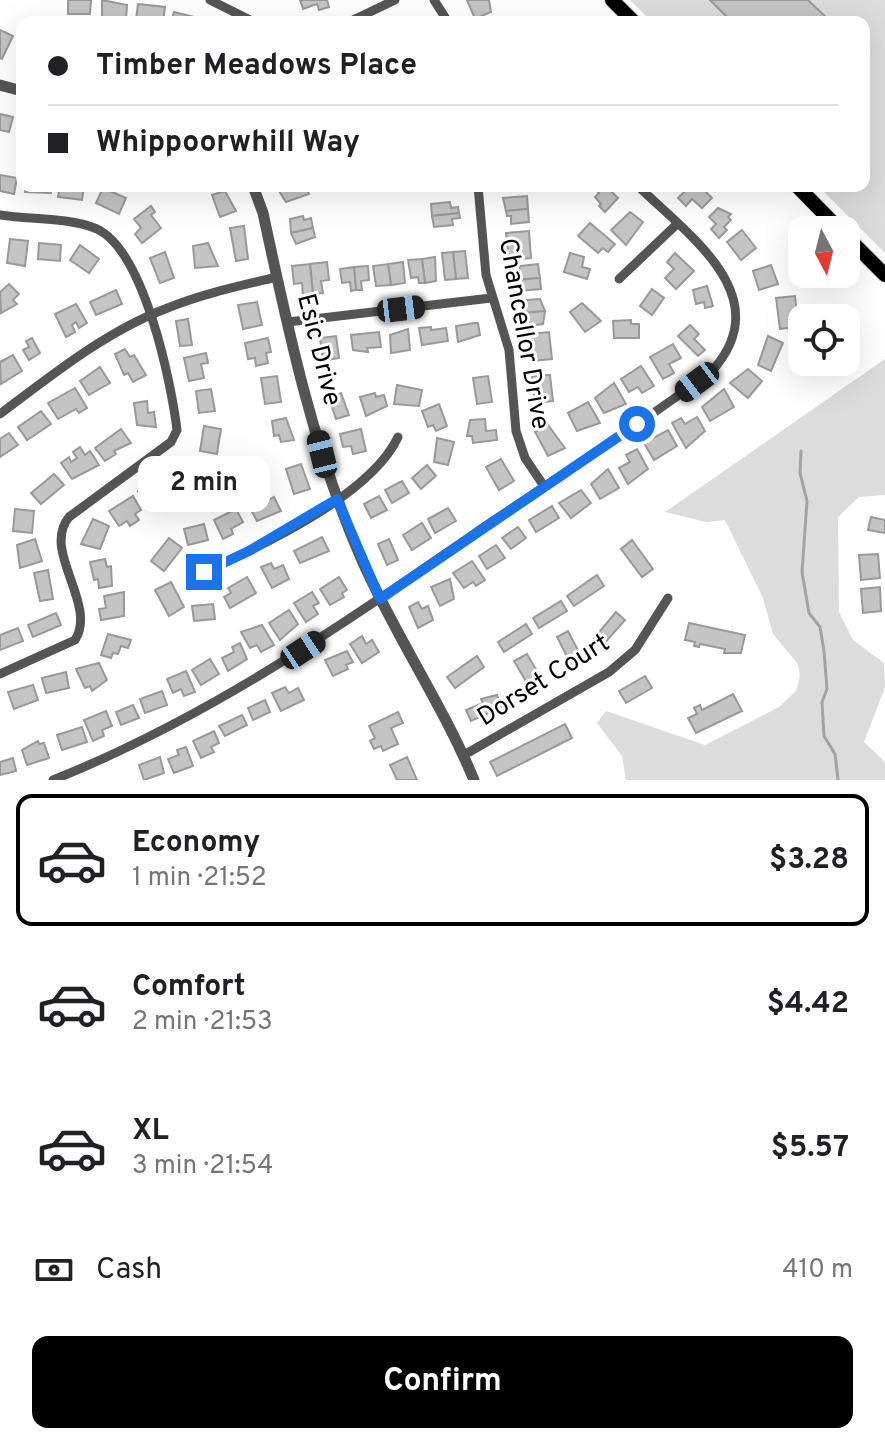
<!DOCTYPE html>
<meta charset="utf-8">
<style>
body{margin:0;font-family:Overpass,sans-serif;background:#f6f6f6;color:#202124;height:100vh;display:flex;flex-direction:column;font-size:30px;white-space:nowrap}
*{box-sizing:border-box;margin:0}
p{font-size:26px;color:#757577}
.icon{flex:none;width:44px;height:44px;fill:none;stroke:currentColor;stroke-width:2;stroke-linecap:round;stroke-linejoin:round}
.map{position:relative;height:780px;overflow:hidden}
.details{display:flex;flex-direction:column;background:#fff;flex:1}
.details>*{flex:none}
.banner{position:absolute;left:16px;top:16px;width:854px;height:176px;border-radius:16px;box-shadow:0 8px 32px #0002;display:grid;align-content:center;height:176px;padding:0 32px;background:#fff}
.needle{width:52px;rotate:173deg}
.buttons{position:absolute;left:788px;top:216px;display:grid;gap:16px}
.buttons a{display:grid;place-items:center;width:72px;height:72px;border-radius:16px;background:#fff;box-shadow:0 8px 32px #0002;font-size:40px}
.end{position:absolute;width:36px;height:36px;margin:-18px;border:10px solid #1a73e8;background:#fff;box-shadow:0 0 0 4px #fff}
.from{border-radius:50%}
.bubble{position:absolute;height:56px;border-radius:16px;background:#fff;box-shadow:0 8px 32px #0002;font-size:26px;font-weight:700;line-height:56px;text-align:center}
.car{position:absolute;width:24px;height:48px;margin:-24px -12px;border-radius:10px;box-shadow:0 0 6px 2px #0007;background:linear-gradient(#222 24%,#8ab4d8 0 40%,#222 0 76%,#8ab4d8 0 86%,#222 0)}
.banner b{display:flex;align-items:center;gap:28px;height:76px;font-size:30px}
.banner b+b{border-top:2px solid #e0e0e0}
.banner i{width:20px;height:20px;background:#202124}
ul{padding:14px 0 0;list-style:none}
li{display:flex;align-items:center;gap:24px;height:132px;margin:0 16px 12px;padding:0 16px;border:4px solid transparent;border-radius:16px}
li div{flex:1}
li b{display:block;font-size:30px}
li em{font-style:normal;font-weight:700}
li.on{border-color:#000}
li>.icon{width:72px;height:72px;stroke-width:1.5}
.pay{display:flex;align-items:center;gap:20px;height:88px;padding:0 32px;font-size:30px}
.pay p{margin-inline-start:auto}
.action{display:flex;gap:16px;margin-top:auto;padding:16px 32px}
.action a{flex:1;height:92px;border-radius:16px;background:#000;color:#fff;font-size:32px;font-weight:700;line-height:92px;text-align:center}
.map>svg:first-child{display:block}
.green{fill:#dcdcdc}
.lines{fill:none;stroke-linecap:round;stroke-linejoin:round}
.stream{stroke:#a3a3a3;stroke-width:3}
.building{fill:#c4c4c4;stroke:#999;stroke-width:2}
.primary-casing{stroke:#dbdbdb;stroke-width:16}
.minor{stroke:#555;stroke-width:9}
.tertiary{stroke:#555;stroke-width:11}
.primary{stroke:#000;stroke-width:14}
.route{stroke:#1a73e8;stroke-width:10}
.labels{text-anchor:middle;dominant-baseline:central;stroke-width:6;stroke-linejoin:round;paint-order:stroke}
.street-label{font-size:26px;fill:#000;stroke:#fff}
</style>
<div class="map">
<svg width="885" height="780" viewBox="0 0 885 780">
<rect width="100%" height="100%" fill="#fff"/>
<g class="green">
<path d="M630,0H885V253L818,186H864V22H652Z"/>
<path d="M885,359V495L859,497L838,517L839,612L853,640L884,663L885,687L864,742L885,762V780H626L622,756L597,723L606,711L705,745L779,707L796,691L800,676L798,664L773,634L763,598L725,520L706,522L665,512Z"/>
</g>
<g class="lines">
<path class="stream" d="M801,451L800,473L807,501L802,572L809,613L820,627L824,651L827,689L822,702L824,736L835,754L838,780"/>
</g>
<g class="building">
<path d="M68,0H91L90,14H68Z"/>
<path d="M102,0L127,5L126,19H102Z"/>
<path d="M300,0H327L329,7L319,10L317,4L303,9Z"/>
<path d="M467,0H489L491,12L475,19Z"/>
<path d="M710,0H808L831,22H732Z"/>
<path d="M138,4L165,7L163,22L136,19Z"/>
<path d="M174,12L202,19L201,22H171Z"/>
<path d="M0,30L13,36L2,59L0,58Z"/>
<path d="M0,114L13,117L9,132L0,130Z"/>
<path d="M0,175L17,178L14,194L0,191Z"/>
<path d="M26,186H52L51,193L25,192Z"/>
<path d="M60,186H84L82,200L58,197Z"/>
<path d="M293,186L306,187L309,194L286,202L279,191Z"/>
<path d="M606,186L618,198L605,212L599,206L601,204L595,197L599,193L593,187Z"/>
<path d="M690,186H700L712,198L702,208L692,199L686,206L678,198Z"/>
<path d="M103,188L126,198L119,214L96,203Z"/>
<path d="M225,191L236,211L220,217L212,195Z"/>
<path d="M527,196L528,209L506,211L503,198Z"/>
<path d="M450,202L451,208L458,207L459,213L432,216L431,204Z"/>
<path d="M151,206L155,212L151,215L161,228L142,243L135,234L141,228L134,219Z"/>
<path d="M718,208L731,214L728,217L731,220L724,227L727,230L719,238L711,229L716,224L709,217Z"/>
<path d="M528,209L529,222L511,224V216H507L506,211Z"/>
<path d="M630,212L643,222L626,245L611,230Z"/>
<path d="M459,213L460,218L452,219L453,225L434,227L432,216Z"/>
<path d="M303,216L304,220L311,218L313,228L291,233L290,219Z"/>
<path d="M590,223L615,244L608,252L603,248L598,253L578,236Z"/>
<path d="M244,226L248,259L236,261L230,228Z"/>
<path d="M313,228L315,237L296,244L291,233Z"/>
<path d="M742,230L756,248L741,260L727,242Z"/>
<path d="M529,231L531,258L509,260L506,233Z"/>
<path d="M10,239L28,241L25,266L7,263Z"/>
<path d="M39,243L61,245L60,261L38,259Z"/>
<path d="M208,243L218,266L195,268L193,246Z"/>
<path d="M80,245L99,259L89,273L70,260Z"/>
<path d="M465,251L468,278L456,279L453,252Z"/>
<path d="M165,252L174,278L160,283L150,258Z"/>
<path d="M453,252L456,279L445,280L442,253Z"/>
<path d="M570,253L584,257L582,267L590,269L587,279L564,272Z"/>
<path d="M675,253L694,271L676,289L665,278L674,269L667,262Z"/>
<path d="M435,257L436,281L425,283L422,259Z"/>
<path d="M422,259L425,283H419L418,277L411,278L408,260Z"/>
<path d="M327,262L329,280L321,281L323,293L313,294L310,264Z"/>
<path d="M403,262L405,283L391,285L388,264Z"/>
<path d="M310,264L313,294L303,296L302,283L294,284L292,266Z"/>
<path d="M388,264L391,285L376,286L373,266Z"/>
<path d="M538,264L540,278L517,280L520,266Z"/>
<path d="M771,265L778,284L759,290L753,271Z"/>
<path d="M368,266L369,280L361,281L362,290H356L354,267Z"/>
<path d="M354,267L356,290L351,291L350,282L342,283L340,269Z"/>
<path d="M540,278L541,289L518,291L517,280Z"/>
<path d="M9,284L19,294L13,300L17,304L1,313L0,292Z"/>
<path d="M707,286L713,306L705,308L704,302L696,304L693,290Z"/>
<path d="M652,289L664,298L652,315L640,306Z"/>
<path d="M116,290L122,304L96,315L90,302Z"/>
<path d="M795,296L798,327L780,329L776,298Z"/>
<path d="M540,299L545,311L524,313L527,300Z"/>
<path d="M257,302L262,325L243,329L238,305Z"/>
<path d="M582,303L601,321L585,332L570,312Z"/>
<path d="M76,304L87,323L79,328L76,322L72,325L75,332L66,337L55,314Z"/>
<path d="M545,311L543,324L529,326V321L525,322L524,313Z"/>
<path d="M188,319L192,345L180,346L176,321Z"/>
<path d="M631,320V324H639V338H614L613,321Z"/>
<path d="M474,323H478L480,335L458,342L456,326Z"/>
<path d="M690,325L699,334L694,339L705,350L698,356L678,336Z"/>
<path d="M431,327V330L446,328L448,341L422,345L419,328Z"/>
<path d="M408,329L410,350L391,353L390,335Z"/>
<path d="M379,332L381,347L367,348L368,352L353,350L351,335Z"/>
<path d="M549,332L552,359L532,361L529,334Z"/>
<path d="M336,336L339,358L323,361L320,338Z"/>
<path d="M768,336L783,343L771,371L758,365Z"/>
<path d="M32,338L40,353L29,360L23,350L29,347L26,341Z"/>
<path d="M268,338L271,352L266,353L268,363L256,366L255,358L248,359L245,343Z"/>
<path d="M673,344L681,358L669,364L674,373L663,379L650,357Z"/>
<path d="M125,349L130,357L134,355L146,375L133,382L128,373L124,375L115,354Z"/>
<path d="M206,353L208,363L201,364L204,378L189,381L184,358Z"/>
<path d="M13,355L22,371L1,384L0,362Z"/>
<path d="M641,366L654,386L642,393L638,387L629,392L621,379Z"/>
<path d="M100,367L110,383L89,395L80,381Z"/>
<path d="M748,369L762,381L748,398L730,383Z"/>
<path d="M550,375L553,401L535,403L532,376Z"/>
<path d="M277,376L281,402L265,404L261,378Z"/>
<path d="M488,376L492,402L477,404L473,378Z"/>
<path d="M614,383L626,404L604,413L595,398Z"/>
<path d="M397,385L422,390L419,406L394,404Z"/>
<path d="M75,388L87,408L79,413L76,409L58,419L48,403Z"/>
<path d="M211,389L215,411L199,413L196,391Z"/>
<path d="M724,389L734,407L710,421L702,407Z"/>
<path d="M341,393L349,415L336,419L329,398Z"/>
<path d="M375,393L376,397L384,395L387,406L366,416L360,397Z"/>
<path d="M147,401L148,413L154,412L156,427L137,425L134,403Z"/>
<path d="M588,402L600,423L577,431L568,413Z"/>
<path d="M439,404L447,426L436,431L433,425L428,427L422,411Z"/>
<path d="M41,411L51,424L27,440L18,427Z"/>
<path d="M697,417L705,431L686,448L672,423L681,418L685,424Z"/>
<path d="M286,418L294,440L281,442L279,435L274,436L272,421Z"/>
<path d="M485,419L486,431L496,430L497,440L473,443L472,436H467L470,420Z"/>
<path d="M548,425L565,448L548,456L535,432Z"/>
<path d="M204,426L221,429L217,454L200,451Z"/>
<path d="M121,429L131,443L114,451L116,454L105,461L95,448Z"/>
<path d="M361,429L366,451L353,454L351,446L343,447L340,434Z"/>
<path d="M668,430L677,446L654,460L644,443Z"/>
<path d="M9,433L18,445L0,457V439Z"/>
<path d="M437,438L454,442L448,465L434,462Z"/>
<path d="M80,447L85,455L90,451L99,465L72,479L61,463L69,457L71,462L77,458L73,452Z"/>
<path d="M637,449L648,469L628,484L619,468L630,462L626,455Z"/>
<path d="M501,459L514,481L499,490L486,467Z"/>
<path d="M178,463L182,470L195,463L202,473L177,488L166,470Z"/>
<path d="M301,464L310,489L294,494L286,469Z"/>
<path d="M427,465L436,476L421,489L412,478Z"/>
<path d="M608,469L619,488L600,499L591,484Z"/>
<path d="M54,474L64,485L41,504L31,493Z"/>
<path d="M160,478L167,490L146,504L138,491Z"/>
<path d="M402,481L409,493L392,503L385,490Z"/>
<path d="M581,490L591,503L571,518L559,503Z"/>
<path d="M133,496L141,510L135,514L139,520L130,526L127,521L119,526L109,511Z"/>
<path d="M379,496L387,510L371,518L364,504Z"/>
<path d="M274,497L281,511L257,521L251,510Z"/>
<path d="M552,506L559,518L536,532L529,520Z"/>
<path d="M448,508L456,521L435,533L428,519Z"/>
<path d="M15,509L34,511L32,533L13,531Z"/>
<path d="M236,509L243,522L231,529L233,534L223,539L214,520Z"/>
<path d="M871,517L885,520V533L868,530Z"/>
<path d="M93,519L109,526L100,549L81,544Z"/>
<path d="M422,523L431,538L412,550L403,535Z"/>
<path d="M204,524L208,540L188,545L184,529Z"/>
<path d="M518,527L526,538L511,549L502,538Z"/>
<path d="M322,537L329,551L300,563L294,551Z"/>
<path d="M169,538L182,548L164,571L151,561Z"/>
<path d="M35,539L42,561L20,568L17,545Z"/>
<path d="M389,539L398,560L387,565L378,544Z"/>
<path d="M632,540L653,569L642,577L621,549Z"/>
<path d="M496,545L505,558L487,569L479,556Z"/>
<path d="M878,554L880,578L861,580L859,555Z"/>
<path d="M105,559L107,567L111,566L112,586L99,588L98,579L94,580L90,562Z"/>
<path d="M472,561L485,580L476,586L473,582L464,588L453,573Z"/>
<path d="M271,563L274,569L283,565L289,579L272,588L261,567Z"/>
<path d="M48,570L53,599L40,601L34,573Z"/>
<path d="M597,575L604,586L574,606L567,596Z"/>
<path d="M247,577L256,593L230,608L224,597L231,593L228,588Z"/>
<path d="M339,577L347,590L342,593L344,597L330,605L320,589Z"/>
<path d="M450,579L454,599L440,606L431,587Z"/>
<path d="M171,582L184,607L169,616L155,590Z"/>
<path d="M880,587L881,611L863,613L861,589Z"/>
<path d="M124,592V616L101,620L99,609L106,608L104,596Z"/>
<path d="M312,592L319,603L313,606L318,614L306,622L294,603Z"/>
<path d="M561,601L567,611L539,628L533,618Z"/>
<path d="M418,602L422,609L428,606L433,620L418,628L409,607Z"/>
<path d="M213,604L215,619L194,621L192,606Z"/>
<path d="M289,610L298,624L280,640L269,623Z"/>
<path d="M616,612L625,620L603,645L594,638Z"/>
<path d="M56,613L61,625L33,637L28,625Z"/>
<path d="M689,623L745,635L741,653H724L725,649L700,644L699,647L694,646L695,642L685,640Z"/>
<path d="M526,624L532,634L504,652L498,642Z"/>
<path d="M262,625L274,645L261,652L257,645L250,648L241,632Z"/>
<path d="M18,628L23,641L0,650V635Z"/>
<path d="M568,631L583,660L572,666L557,637Z"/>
<path d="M108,634L131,640L128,648L121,646L118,654L113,653L111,658L101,655Z"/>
<path d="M362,636L366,644L372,640L379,652L362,663L350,644Z"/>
<path d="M240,643L247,659L228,671L222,658L234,652L232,647Z"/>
<path d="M347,651L353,662L346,665L348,669L333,676L325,660Z"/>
<path d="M527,654L544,683L531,690L514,661Z"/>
<path d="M477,656L484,667L455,688L447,677Z"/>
<path d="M210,659L219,674L201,685L192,670Z"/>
<path d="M99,663L107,680L92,691L90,686L85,688L76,669Z"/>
<path d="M186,671L195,692L184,696L181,689L173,693L167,679Z"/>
<path d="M66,672L69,688L46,693L42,678Z"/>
<path d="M645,676L652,688L626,703L619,691Z"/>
<path d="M33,685L38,700L14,709L8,692Z"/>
<path d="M285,687L289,693L298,688L304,700L281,711L272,693Z"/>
<path d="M162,691L167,705L145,713L140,699Z"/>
<path d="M733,694L742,711L696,733L688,718L697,714L694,708L700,705L702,710Z"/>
<path d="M497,695L502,707L471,721L466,710L483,703L481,699Z"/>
<path d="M265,700L270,712L253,720L248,708Z"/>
<path d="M133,705L139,718L121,725L116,712Z"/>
<path d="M106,711L112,726L102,730L104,736L93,741L84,720Z"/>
<path d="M398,712L403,723L391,728L398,744L383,751L381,746L374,749L370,741L375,738L369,726Z"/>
<path d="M242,715L247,725L225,736L219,726Z"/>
<path d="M565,724L572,738L497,776L490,762Z"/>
<path d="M82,727L87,742L62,750L57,735Z"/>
<path d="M214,731L219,743L211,747L214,752L201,758L193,741Z"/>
<path d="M38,741L39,744L44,743L49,758L27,765L22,750Z"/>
<path d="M186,747L193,766L174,773L168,759L179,755L177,750Z"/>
<path d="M160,757L164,773L144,780L139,765Z"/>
<path d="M407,757L417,780H397L390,765Z"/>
<path d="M13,758L16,771L0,775V762Z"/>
</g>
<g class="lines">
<g class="primary-casing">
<g id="primary">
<path d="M612,0L634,22"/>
<path d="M797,186L840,230"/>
<path d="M846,236L885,275"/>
</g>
</g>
<g class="minor">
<path d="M210,0L254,22"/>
<path d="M434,0L448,22"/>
<path d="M349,22L395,0"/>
<path d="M478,186L486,275L509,350L516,431L525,458L544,486"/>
<path d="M0,215C31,220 69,217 97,229C144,251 171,381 177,430L171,442L69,517C41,551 98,604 75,640L0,674"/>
<path d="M619,279L677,224"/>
<path d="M288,322L491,298"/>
<path d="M0,414C51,376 105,332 165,309C201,294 239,286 277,277"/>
<path d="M204,572C262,546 371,495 398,437"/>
<path d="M464,755L609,672L635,650L668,598"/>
<path d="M53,780C210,717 342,625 481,529C558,477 637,427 712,371C779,296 688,235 638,186"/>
</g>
<g class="tertiary">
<path d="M0,85L22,91"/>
<path d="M253,186L263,213C288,330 313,449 361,558C394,634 442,703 474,780"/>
</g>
<use href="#primary" class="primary"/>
</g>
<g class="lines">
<path class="route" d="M204,572L249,551L337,499L380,599L637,424"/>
</g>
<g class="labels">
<g class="street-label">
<text transform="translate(523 334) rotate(80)">Chancellor Drive</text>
<text transform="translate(318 350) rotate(76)">Esic Drive</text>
<text transform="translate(544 681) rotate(-32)">Dorset Court</text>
</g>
</g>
</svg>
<div class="buttons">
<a><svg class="needle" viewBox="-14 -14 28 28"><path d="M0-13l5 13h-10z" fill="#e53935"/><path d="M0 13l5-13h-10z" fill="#757577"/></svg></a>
<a><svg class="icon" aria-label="locate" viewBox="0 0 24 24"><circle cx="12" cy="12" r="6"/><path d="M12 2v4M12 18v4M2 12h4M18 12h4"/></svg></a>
</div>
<i class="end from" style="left:637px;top:424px"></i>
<i class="end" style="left:204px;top:572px"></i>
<div class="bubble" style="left:138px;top:456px;width:132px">2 min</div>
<i class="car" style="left:401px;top:309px;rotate:83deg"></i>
<i class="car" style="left:697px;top:382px;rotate:233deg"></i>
<i class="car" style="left:322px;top:454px;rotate:346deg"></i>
<i class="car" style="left:303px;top:650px;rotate:57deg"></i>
<div class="banner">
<b><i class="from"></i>Timber Meadows Place</b>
<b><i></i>Whippoorwhill Way</b>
</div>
</div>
<section class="details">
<ul>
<li class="on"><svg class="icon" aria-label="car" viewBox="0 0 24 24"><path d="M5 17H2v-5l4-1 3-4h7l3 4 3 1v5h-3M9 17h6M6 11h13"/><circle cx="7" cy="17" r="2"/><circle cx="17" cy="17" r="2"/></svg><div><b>Economy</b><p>1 min · 21:52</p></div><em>$3.28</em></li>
<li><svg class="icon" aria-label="car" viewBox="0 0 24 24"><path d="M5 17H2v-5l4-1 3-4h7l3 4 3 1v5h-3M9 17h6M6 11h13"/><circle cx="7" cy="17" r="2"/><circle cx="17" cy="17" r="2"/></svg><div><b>Comfort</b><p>2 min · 21:53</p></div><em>$4.42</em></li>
<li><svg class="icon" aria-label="car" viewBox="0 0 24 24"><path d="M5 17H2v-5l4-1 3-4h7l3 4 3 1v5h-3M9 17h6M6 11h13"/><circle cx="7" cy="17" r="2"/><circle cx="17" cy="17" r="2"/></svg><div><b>XL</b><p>3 min · 21:54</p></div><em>$5.57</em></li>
</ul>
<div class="pay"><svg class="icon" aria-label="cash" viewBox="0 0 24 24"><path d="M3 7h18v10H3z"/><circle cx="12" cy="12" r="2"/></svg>Cash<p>410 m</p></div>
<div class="action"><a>Confirm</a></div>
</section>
